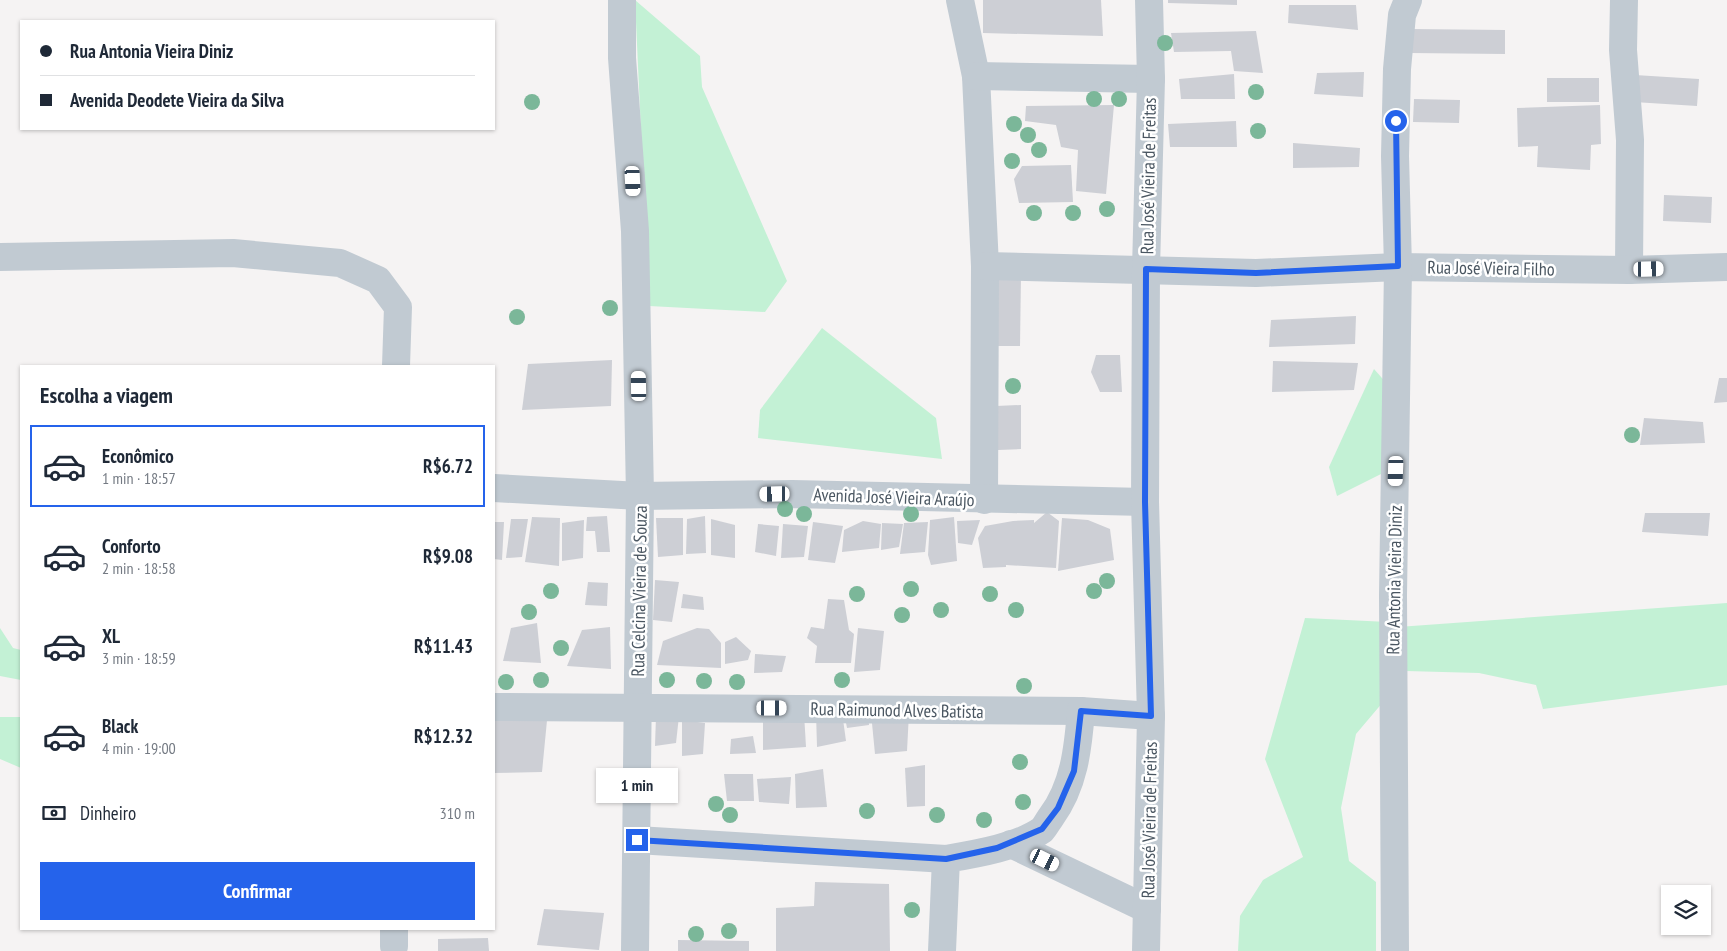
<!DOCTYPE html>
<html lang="pt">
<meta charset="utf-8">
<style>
body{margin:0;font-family:"PT Sans Narrow",sans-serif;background:#f6f6f7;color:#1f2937;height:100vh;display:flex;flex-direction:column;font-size:19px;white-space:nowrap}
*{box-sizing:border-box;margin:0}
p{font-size:16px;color:#747a83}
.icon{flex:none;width:28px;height:28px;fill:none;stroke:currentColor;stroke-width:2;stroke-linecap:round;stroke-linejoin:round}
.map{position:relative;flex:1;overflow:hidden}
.panel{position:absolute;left:20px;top:365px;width:475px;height:565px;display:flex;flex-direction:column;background:#fff;border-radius:0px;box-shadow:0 1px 4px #0004}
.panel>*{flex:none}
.hud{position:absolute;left:20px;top:20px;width:475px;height:110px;border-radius:0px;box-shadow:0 1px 4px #0004;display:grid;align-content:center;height:110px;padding:0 20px;background:#fff}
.fabs{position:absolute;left:1661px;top:885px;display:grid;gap:10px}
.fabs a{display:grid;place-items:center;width:50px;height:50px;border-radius:0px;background:#fff;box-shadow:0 1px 4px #0004;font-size:25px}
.end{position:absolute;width:22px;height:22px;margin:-11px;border:6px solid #2563eb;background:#fff;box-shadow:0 0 0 2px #fff}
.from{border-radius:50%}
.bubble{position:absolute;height:35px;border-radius:0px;background:#fff;box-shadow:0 1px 4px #0004;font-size:16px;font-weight:800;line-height:35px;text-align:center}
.car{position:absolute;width:15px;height:30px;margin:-15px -8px;border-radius:6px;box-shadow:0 0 4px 1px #0007;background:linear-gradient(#fff 24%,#345 0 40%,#fff 0 76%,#345 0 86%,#fff 0)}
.hud b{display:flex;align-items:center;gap:18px;height:48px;font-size:19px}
.hud b+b{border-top:1px solid #e0e1e3}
.hud i{width:12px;height:12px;background:#1f2937}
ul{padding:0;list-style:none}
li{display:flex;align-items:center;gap:15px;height:82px;margin:0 10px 8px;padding:0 10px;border:2px solid transparent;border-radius:0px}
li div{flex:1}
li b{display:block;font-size:19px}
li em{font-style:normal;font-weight:800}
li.current{border-color:#2563eb}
li>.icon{width:45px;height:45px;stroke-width:1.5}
h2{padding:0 20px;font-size:22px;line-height:60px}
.pay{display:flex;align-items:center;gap:12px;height:55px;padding:0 20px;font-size:19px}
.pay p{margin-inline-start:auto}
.primary-button{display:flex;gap:10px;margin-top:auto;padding:10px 20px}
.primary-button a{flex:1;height:58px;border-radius:0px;background:#2563eb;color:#fff;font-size:20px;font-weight:800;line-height:58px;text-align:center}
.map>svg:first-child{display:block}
.green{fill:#c3f1d5}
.building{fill:#cdcfd5}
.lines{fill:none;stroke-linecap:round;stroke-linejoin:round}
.street{stroke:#c1cad2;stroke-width:28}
.tree{fill:#7bb799}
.route{stroke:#2563eb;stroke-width:6}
.labels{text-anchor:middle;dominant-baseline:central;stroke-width:5;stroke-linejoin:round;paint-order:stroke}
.street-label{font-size:18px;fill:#4a5661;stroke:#fff}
</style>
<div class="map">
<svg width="1727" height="951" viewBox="0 0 1727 951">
<rect width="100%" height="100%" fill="#f5f3f3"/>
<g class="green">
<path d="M635,0L700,56L702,87L787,281L765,312L649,306Z"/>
<path d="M822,328L936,418L942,459L758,438L760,410Z"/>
<path d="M1374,369L1389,386V470L1337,496L1329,467Z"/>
<path d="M1727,603V685L1543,709L1536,685L1479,673L1406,671L1398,627Z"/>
<path d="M1305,618L1388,622L1389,695L1356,734L1341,808L1349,861L1376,882V951H1238L1240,916L1263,880L1303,857L1265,759Z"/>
<path d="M0,628L13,648L21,650V680L0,676Z"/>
<path d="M0,717H21V768L0,759Z"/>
</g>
<g class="building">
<path d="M983,0H1101L1103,36L983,33Z"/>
<path d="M1168,0H1237V5L1168,3Z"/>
<path d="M1289,5H1356L1358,30L1288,23Z"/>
<path d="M1411,29L1505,30V54L1410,53Z"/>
<path d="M1256,31L1263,73L1234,71L1231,51L1174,52L1171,33Z"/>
<path d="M1364,72L1363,97L1314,94L1317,73Z"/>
<path d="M1234,74L1235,99H1181L1179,79Z"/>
<path d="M1635,75L1699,79L1697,106L1634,102Z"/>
<rect x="1547" y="78" width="52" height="24"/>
<path d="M1414,99L1460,100L1459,123L1413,122Z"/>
<path d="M1114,105L1106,194L1076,191L1078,150L1061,147L1056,125L1025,121L1026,106Z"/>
<path d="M1600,105L1601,144L1591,145L1590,170L1537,167L1538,146L1518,147L1517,108Z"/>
<path d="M1236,121L1237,147H1170L1168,124Z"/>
<path d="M1293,143L1360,148L1359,167L1293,168Z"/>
<path d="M1071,165L1073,202L1019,203L1014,179L1022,166Z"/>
<path d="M1664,195L1712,197L1711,223L1663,221Z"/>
<path d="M994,270L1021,273L1020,346H995Z"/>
<path d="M1356,316L1355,344L1269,347L1271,320Z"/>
<path d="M1096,355H1120L1122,392H1100L1091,372Z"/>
<path d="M612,360L611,406L522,410L528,364Z"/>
<path d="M1273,361L1358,363L1354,390L1272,392Z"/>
<path d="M1719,378H1727V402L1714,403Z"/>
<path d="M1021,405V449L998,450L994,432L996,406Z"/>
<path d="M1644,418L1703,422L1705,443L1640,445Z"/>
<path d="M1047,512L1059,521L1056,568L1006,565V567L983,568L978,538L985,526L1013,521L1034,520V523Z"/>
<path d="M1645,513H1710L1708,536L1642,532Z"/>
<path d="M607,516L610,552H597L595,531H586L587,517Z"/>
<path d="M705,516L706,553L686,554L687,519Z"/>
<path d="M532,517L560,518L559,566L525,562Z"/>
<path d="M954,517L957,561L931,565L928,555L930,520Z"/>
<path d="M656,518H683V555L658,557Z"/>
<path d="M1062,518L1088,520L1110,529L1114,560L1058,571Z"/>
<path d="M511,519H528L522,557L506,558Z"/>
<path d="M711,519L735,525V558L711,555Z"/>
<path d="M584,520L583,558L562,561V523Z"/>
<path d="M980,520L972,545L958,543L957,521Z"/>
<path d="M863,521L881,524L879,548L842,552L844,530Z"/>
<path d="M494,522H504L502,560L494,559Z"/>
<path d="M813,522L843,526L835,563L808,560Z"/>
<path d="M928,522L925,552L900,554L904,523Z"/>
<path d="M882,523L903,524L899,547L881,550Z"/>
<path d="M758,524L779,526L776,556L755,552Z"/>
<path d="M783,524L808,526L804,557L781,558Z"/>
<path d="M655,580L679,582L672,622L653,620Z"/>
<path d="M588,582L608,583L607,606L585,605Z"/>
<path d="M683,594L703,597L704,610L681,608Z"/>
<path d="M828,599L844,600L849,630L854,634L851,663H815L817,646L807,638L811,627L824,629Z"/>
<path d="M537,623L541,663L503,661L511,628Z"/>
<path d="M610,627L611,669L567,666L582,630Z"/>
<path d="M697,628L709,629L721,643V668L657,665L663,641Z"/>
<path d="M858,628L884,631L880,670L854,672Z"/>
<path d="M736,637L751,651L748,660L725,664V642Z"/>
<path d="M755,654L786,656L782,672L754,673Z"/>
<path d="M548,710L542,772L494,773V711Z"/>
<path d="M763,712L804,713L806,747L763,750Z"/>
<path d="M842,712L846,741L817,747L816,713Z"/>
<path d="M844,712L868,713L869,725L847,728Z"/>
<path d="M871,713H909L907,751L875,754Z"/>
<path d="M656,716H679L676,743L655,746Z"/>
<path d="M682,720L705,723L703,754L682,756Z"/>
<path d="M753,736L756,753L730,754L731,739Z"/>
<path d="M925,765V806L907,807L905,768Z"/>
<path d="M823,769L827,807L796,808L795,774Z"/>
<path d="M724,774H753L754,801H727Z"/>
<path d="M791,777L789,804L759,802L757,779Z"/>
<path d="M815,882L889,884L890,951H776V908L814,906Z"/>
<path d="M544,909L604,913L599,950L537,945Z"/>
<path d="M488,938L489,951H438V939Z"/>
<path d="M678,940L749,941V951H678Z"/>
</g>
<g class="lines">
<g class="street">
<path d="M622,0V58L635,231L640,496L635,951"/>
<path d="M960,0L976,76L985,266L984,500"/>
<path d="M1624,0L1623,50L1630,140L1629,270"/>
<path d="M976,76L1151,79"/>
<path d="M0,257L233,253L340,263L378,280L398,307L396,366"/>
<path d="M985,266L1256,273L1398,267L1629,270L1727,267"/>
<path d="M494,488L640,496L792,494L1145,502"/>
<path d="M494,707L1081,711L1151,716"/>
<path d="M637,840L946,859"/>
<path d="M1011,844L1147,909"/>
<path d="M394,929V946"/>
<path d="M942,951L946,859C975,854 1018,847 1042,830C1045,827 1048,821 1051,817C1074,786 1078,749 1081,711"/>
<path d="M1146,951L1151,716L1145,502L1146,269L1151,79L1149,0"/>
<path d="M1395,951L1393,595L1398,267L1395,156L1397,69L1402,15L1408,0"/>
</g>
</g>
<g class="tree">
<circle cx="1165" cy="43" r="8"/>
<circle cx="1256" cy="92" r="8"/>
<circle cx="1094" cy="99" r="8"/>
<circle cx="1119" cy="99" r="8"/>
<circle cx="532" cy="102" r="8"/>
<circle cx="1014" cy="124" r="8"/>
<circle cx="1258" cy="131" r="8"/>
<circle cx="1028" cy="135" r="8"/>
<circle cx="1039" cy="150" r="8"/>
<circle cx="1012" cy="161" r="8"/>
<circle cx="1107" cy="209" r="8"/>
<circle cx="1034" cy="213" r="8"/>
<circle cx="1073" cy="213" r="8"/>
<circle cx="610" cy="308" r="8"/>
<circle cx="517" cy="317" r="8"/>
<circle cx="1013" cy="386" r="8"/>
<circle cx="1632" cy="435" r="8"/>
<circle cx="785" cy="509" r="8"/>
<circle cx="804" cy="514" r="8"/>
<circle cx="911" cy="514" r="8"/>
<circle cx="1107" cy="581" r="8"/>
<circle cx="911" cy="589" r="8"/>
<circle cx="551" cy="591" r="8"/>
<circle cx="1094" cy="591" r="8"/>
<circle cx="857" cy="594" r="8"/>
<circle cx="990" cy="594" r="8"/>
<circle cx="941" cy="610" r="8"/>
<circle cx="1016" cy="610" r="8"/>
<circle cx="529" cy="612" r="8"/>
<circle cx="902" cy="615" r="8"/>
<circle cx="561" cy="648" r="8"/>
<circle cx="541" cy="680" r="8"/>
<circle cx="667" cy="680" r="8"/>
<circle cx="842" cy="680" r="8"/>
<circle cx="704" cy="681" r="8"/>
<circle cx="506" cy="682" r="8"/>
<circle cx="737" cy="682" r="8"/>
<circle cx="1024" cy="686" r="8"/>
<circle cx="1020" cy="762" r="8"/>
<circle cx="1023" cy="802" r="8"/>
<circle cx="716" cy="804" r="8"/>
<circle cx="867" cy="811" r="8"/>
<circle cx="730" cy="815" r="8"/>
<circle cx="937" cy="815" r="8"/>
<circle cx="984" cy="820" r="8"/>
<circle cx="912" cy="910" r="8"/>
<circle cx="729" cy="931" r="8"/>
<circle cx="696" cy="934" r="8"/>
</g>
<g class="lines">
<path class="route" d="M637,840L946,859L997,848L1042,829L1058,808L1074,771L1081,711L1151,716L1145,502L1146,269L1256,273L1398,266L1396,121"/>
</g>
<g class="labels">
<g class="street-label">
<text transform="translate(1148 176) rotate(-89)">Rua José Vieira de Freitas</text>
<text transform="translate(1491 268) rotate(1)">Rua José Vieira Filho</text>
<text transform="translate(894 497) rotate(2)">Avenida José Vieira Araújo</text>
<text transform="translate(1394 580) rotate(-89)">Rua Antonia Vieira Diniz</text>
<text transform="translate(639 591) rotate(-89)">Rua Celcina Vieira de Souza</text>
<text transform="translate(897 710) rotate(1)">Rua Raimunod Alves Batista</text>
<text transform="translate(1149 820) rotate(-89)">Rua José Vieira de Freitas</text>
</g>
</g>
</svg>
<div class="fabs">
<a><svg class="icon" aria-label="layers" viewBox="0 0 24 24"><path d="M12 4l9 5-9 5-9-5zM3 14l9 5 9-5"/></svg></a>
</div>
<i class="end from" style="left:1396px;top:121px"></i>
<i class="end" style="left:637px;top:840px"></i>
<div class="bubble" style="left:596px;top:768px;width:82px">1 min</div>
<i class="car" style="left:633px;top:181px;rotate:177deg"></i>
<i class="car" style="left:1649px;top:269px;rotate:89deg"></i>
<i class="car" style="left:639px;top:386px;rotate:359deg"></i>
<i class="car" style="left:1396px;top:471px;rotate:182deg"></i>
<i class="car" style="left:775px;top:494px;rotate:269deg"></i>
<i class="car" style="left:772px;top:708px;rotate:90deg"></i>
<i class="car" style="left:1045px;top:860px;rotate:116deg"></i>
<div class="hud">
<b><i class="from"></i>Rua Antonia Vieira Diniz</b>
<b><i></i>Avenida Deodete Vieira da Silva</b>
</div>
<section class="panel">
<h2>Escolha a viagem</h2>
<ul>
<li class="current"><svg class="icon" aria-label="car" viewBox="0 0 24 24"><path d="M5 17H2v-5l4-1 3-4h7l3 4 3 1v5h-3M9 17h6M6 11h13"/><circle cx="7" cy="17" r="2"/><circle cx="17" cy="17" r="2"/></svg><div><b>Econômico</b><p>1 min · 18:57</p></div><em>R$6.72</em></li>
<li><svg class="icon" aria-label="car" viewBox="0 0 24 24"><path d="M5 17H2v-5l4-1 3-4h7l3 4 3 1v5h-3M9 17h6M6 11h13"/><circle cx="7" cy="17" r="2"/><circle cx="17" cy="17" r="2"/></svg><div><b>Conforto</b><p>2 min · 18:58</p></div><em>R$9.08</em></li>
<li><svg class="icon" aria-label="car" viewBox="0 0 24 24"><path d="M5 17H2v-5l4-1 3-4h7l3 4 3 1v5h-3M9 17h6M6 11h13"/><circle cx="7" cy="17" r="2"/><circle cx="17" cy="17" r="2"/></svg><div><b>XL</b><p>3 min · 18:59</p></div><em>R$11.43</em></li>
<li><svg class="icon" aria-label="car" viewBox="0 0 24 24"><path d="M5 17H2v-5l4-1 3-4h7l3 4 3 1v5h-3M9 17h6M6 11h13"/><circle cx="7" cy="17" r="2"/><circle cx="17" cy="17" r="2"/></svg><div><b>Black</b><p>4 min · 19:00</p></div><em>R$12.32</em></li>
</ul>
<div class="pay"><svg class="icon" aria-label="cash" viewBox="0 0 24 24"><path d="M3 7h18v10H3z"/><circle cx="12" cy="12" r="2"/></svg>Dinheiro<p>310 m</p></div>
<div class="primary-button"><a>Confirmar</a></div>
</section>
</div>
